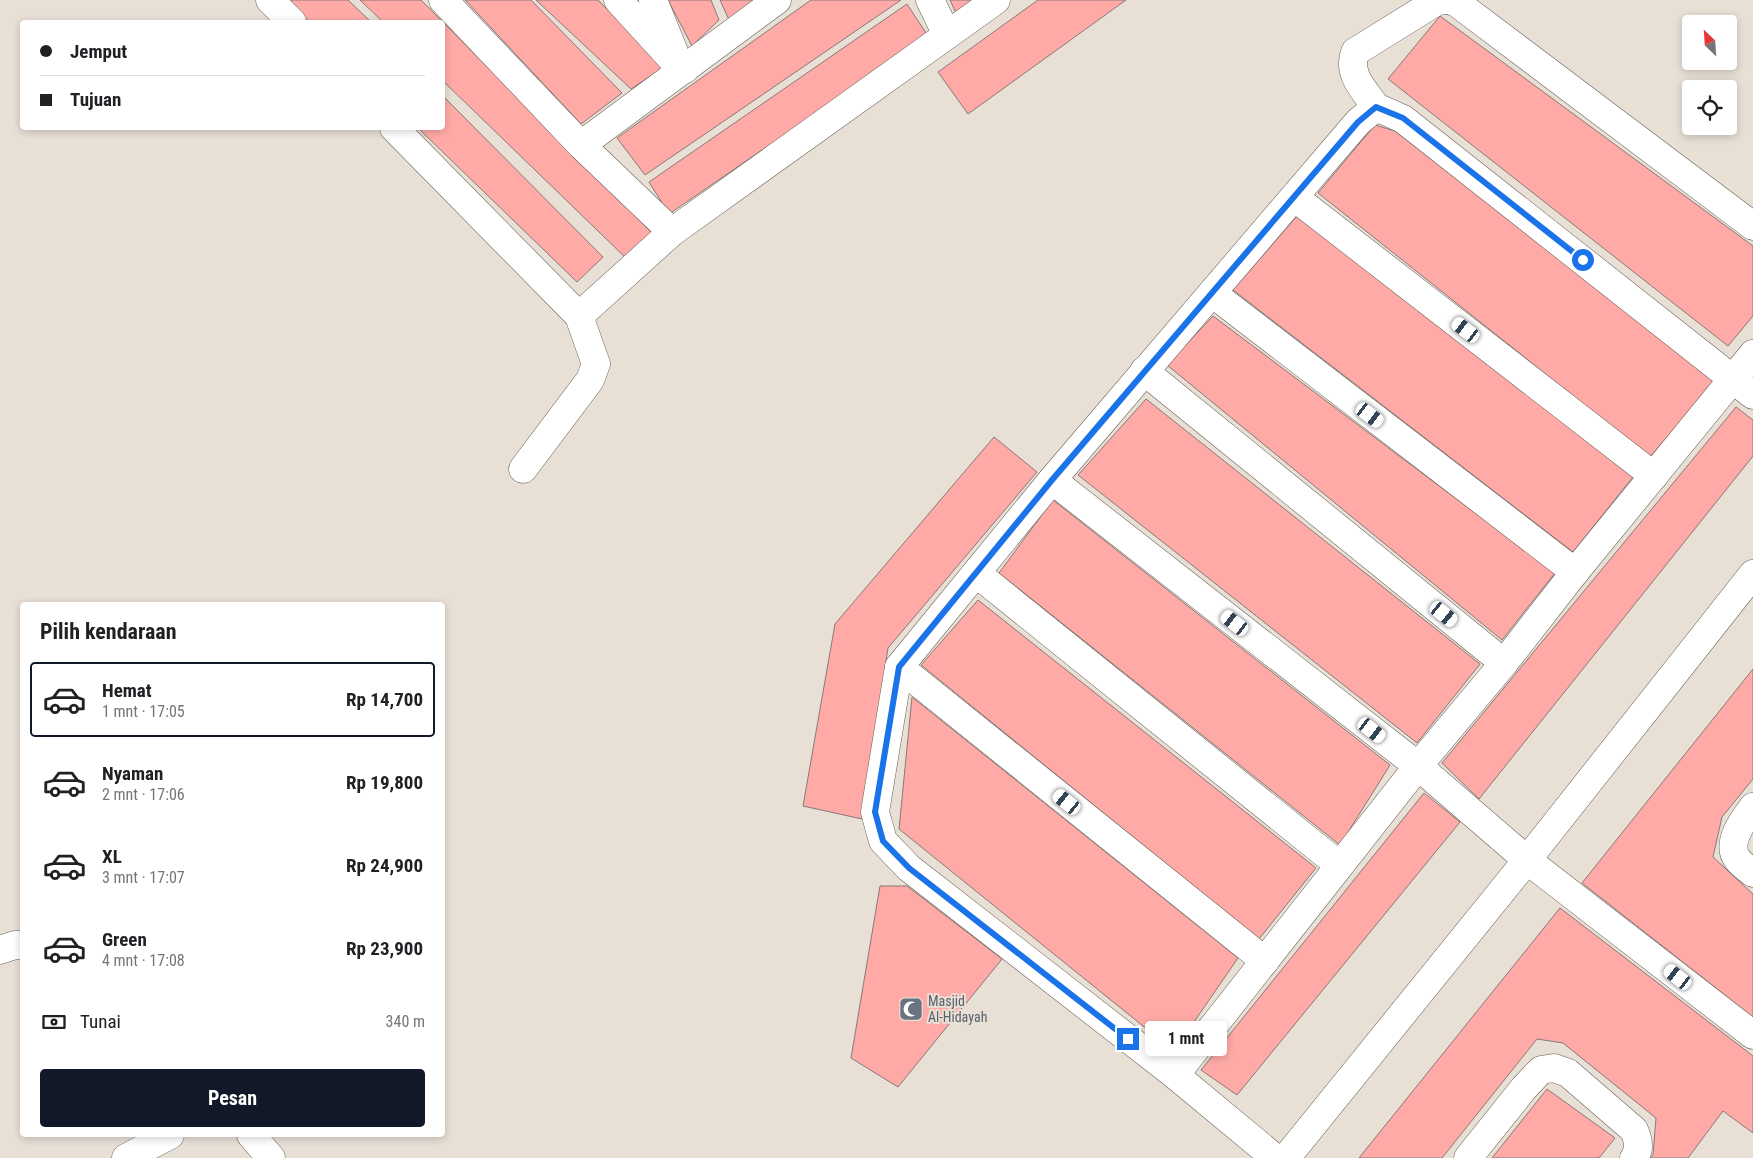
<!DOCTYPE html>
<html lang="id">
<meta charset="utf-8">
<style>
body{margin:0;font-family:"Roboto Condensed",sans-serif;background:#f6f6f6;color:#202124;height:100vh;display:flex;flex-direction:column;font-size:19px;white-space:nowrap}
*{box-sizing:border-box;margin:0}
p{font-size:16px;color:#757577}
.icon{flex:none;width:28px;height:28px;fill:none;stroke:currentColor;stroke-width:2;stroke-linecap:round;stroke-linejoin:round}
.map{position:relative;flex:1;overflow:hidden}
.drawer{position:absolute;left:20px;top:602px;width:425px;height:535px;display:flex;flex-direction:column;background:#fff;border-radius:5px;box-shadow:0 2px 8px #0003}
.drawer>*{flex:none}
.banner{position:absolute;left:20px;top:20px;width:425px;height:110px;border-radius:5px;box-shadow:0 2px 8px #0003;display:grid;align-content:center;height:110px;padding:0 20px;background:#fff}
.needle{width:32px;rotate:335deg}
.fabs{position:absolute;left:1682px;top:15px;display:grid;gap:10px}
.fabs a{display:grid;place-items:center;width:55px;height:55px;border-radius:5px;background:#fff;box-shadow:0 2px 8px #0003;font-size:25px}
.end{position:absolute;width:22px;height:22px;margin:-11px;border:6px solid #1a73e8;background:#fff;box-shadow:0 0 0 2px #fff}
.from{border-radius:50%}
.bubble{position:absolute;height:35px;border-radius:5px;background:#fff;box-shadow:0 2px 8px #0003;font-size:16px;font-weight:700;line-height:35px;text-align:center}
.car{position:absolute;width:15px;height:30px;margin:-15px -8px;border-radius:6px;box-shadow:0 0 4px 1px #0007;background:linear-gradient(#fff 24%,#345 0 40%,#fff 0 76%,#345 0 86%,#fff 0)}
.banner b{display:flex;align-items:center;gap:18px;height:48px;font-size:19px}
.banner b+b{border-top:1px solid #e0e0e0}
.banner i{width:12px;height:12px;background:#202124}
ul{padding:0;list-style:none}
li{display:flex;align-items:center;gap:15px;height:75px;margin:0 10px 8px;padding:0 10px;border:2px solid transparent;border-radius:5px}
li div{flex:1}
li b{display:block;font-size:19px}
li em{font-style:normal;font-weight:700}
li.current{border-color:#111827}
li>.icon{width:45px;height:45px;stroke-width:1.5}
h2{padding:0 20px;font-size:22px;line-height:60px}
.pay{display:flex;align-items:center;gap:12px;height:55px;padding:0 20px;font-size:19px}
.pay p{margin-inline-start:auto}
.primary-button{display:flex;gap:10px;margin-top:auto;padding:10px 20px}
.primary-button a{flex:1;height:58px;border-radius:5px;background:#111827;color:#fff;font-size:20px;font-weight:700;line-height:58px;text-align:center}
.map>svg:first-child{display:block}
.building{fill:#ffaaa7;stroke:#877978}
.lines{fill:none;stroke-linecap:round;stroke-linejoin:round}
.minor-casing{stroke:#686057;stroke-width:29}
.minor{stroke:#fff;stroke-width:28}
.route{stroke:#1a73e8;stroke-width:6}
.labels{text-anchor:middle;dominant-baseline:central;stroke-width:4;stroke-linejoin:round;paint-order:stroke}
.worship-label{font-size:14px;fill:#5b616d;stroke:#e8dfd5;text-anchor:start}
</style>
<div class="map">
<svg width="1753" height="1158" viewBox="0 0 1753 1158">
<rect width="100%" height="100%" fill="#e8dfd5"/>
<g class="building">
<path d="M286,0H348L371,22H310Z"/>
<path d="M360,0H421L656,237L629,261L442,80V22H383Z"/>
<path d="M465,0H531L622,93L581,124Z"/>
<path d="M536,0H598L664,67L631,89Z"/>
<path d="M668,0H711L719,20L692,46Z"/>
<path d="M720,0H761L730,22Z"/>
<path d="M811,0H901L645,175L617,138Z"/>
<path d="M950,0H986L959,20Z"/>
<path d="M1038,0H1126L968,114L938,72Z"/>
<path d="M907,4L928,36L669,214L649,182Z"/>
<path d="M1440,16L1753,246V316L1728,346L1388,79Z"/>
<path d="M442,95L603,257L577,282L418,128H442Z"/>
<path d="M1375,125L1395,131L1716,380L1650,457L1318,193Z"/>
<path d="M1297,216L1633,477L1573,552L1233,290Z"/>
<path d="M1213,316L1555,573L1502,640L1167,365Z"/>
<path d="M1146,399L1480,664L1417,743L1078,475Z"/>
<path d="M1736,407L1753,420V456L1479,799L1442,763Z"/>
<path d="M994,437L1037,472L888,648L862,819L803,806L835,624Z"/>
<path d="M1053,500L1390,765L1340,845L999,573Z"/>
<path d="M978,600L1316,868L1259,939L921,665Z"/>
<path d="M1753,669V779L1722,817L1713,857L1753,894V1017L1582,883Z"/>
<path d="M912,697L1238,958L1174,1051L899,829Z"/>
<path d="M1424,793L1460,822L1237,1095L1201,1070Z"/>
<path d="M880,886H907L1002,959L898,1087L851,1058Z"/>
<path d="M1560,908L1753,1056V1133L1723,1111L1688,1158H1650L1653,1155L1656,1118L1563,1043L1537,1039L1442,1158H1359Z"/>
<path d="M1547,1089L1615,1138L1599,1158H1492Z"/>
</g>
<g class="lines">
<g class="minor-casing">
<g id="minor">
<path d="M270,0L292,22"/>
<path d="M443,0L581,145L672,232"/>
<path d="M618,0L681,69H685"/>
<path d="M653,0L674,52"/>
<path d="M930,0L947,35"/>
<path d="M1449,0L1457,3L1753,226"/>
<path d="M1376,107C1364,90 1347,74 1355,52L1437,1L1445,0"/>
<path d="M394,128L579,316L596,364L590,380L523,469"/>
<path d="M581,145L777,0"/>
<path d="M1294,197L1654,476"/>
<path d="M1212,293L1575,572"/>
<path d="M579,316L672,232L996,0"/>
<path d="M1144,371L1504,663"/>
<path d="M1052,480L1418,766L1527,860L1753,1035"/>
<path d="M976,573L1339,865"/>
<path d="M899,667L1265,961"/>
<path d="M1753,807C1743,820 1725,844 1738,860C1742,865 1748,869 1753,873"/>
<path d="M0,950L15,945H22"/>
<path d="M1175,1075L1418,766L1504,663L1575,572L1753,354"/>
<path d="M251,1135L271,1158"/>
<path d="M126,1158L170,1135"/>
<path d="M1275,1158L1175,1075L909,868L883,841L875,812L899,667L1052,480L1358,122L1376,107L1403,119L1753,395"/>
<path d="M1286,1158L1527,860L1753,574"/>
<path d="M1468,1158L1524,1088L1541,1070L1554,1068L1568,1073L1634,1130C1638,1139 1641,1149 1634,1158"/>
</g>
</g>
<use href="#minor" class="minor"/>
</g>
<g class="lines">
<path class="route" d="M1128,1039L909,868L883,841L875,812L899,667L1052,480L1358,122L1376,107L1403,118L1583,260"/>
</g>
<defs>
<g id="mosque-square" transform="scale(1.25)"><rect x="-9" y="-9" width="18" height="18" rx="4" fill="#6b7280" stroke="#e8dfd5"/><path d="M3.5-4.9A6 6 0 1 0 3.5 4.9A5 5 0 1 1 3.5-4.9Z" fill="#fff"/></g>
</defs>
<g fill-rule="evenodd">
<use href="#mosque-square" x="911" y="1009"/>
</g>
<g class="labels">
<g class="worship-label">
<text x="928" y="1001">Masjid<tspan x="928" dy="16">Al-Hidayah</tspan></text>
</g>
</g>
</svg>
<div class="fabs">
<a><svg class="needle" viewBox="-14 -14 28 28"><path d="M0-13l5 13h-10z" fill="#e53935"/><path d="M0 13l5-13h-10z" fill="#757577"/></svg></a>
<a><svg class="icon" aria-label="locate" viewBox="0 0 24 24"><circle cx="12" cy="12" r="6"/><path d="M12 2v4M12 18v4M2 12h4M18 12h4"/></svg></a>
</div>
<i class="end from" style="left:1583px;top:260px"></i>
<i class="end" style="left:1128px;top:1039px"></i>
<div class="bubble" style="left:1145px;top:1021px;width:82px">1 mnt</div>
<i class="car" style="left:1466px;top:330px;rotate:308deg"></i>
<i class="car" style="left:1370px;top:415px;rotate:127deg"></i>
<i class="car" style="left:1444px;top:614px;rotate:129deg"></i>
<i class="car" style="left:1235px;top:623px;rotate:308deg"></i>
<i class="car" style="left:1372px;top:730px;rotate:128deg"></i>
<i class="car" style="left:1067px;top:802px;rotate:309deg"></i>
<i class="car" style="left:1678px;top:977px;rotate:308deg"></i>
<div class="banner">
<b><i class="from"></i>Jemput</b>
<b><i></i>Tujuan</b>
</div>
<section class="drawer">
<h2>Pilih kendaraan</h2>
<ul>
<li class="current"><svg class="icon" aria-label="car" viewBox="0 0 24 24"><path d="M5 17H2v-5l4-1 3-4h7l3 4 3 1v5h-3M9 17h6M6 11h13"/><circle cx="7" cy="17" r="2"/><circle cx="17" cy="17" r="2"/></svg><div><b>Hemat</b><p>1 mnt · 17:05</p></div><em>Rp 14,700</em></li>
<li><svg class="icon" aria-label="car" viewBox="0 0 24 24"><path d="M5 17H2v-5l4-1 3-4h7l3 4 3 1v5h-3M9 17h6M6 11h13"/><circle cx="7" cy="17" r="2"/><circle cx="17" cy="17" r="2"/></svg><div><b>Nyaman</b><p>2 mnt · 17:06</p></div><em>Rp 19,800</em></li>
<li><svg class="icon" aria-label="car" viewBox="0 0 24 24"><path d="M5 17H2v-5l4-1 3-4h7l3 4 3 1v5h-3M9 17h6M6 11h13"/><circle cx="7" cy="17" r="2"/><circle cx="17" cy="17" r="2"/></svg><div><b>XL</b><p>3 mnt · 17:07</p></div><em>Rp 24,900</em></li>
<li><svg class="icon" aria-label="car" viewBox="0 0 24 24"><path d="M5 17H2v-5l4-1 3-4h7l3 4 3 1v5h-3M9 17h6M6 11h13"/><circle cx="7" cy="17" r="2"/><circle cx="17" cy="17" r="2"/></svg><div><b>Green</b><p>4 mnt · 17:08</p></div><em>Rp 23,900</em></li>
</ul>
<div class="pay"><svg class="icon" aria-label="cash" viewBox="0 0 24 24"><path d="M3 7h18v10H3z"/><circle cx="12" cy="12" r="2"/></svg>Tunai<p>340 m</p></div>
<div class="primary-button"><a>Pesan</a></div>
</section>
</div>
